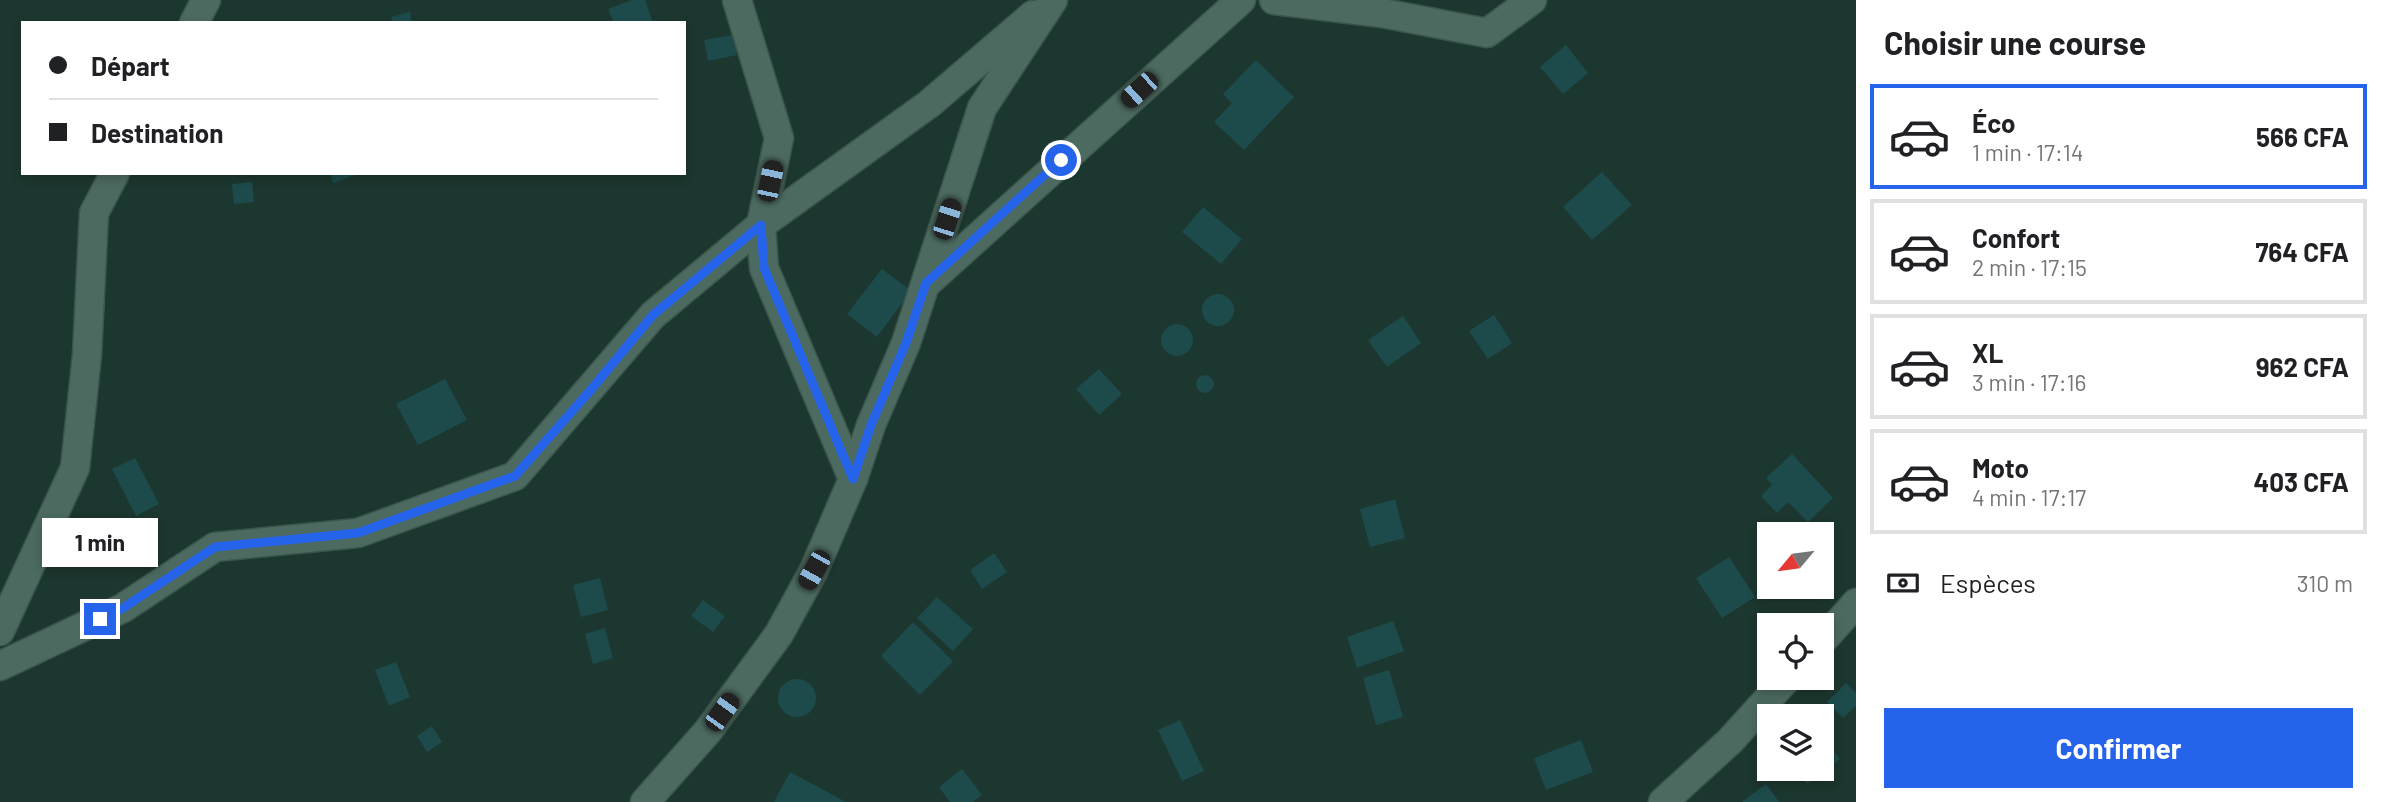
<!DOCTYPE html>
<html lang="fr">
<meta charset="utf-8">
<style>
body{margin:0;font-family:Barlow,sans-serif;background:#f2f2f2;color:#202124;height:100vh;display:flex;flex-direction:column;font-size:26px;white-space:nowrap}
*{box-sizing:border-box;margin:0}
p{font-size:23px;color:#757577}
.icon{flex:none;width:38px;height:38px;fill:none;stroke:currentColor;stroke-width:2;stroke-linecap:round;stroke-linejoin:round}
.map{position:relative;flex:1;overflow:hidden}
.details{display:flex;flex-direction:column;background:#fff;width:525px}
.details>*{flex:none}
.banner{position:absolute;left:21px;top:21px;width:665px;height:154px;border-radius:0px;box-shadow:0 4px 10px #0003;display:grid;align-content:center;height:154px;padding:0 28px;background:#fff}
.needle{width:46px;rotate:241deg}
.fabs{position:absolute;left:1757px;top:522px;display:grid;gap:14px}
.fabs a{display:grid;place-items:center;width:77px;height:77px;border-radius:0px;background:#fff;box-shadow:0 4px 10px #0003;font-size:35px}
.end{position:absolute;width:32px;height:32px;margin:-16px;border:9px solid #2563eb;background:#fff;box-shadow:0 0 0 4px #fff}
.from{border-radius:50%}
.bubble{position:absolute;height:49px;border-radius:0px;background:#fff;box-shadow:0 4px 10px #0003;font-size:23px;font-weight:700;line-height:49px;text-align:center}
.car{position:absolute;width:21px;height:42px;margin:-21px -10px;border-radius:9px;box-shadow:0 0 5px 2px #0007;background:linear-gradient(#222 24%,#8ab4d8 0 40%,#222 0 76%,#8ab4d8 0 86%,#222 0)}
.banner b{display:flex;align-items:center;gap:24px;height:66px;font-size:26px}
.banner b+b{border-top:2px solid #e0e0e0}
.banner i{width:18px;height:18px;background:#202124}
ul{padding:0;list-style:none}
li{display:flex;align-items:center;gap:21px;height:105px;margin:0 14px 10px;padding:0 14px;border:4px solid #e0e0e0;border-radius:0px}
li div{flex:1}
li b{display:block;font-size:26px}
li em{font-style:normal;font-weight:700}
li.selected{border-color:#2563eb}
li>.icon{width:63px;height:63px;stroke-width:1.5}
h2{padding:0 28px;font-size:32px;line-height:84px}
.pay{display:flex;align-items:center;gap:18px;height:77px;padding:0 28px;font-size:26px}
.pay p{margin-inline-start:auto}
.button{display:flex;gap:14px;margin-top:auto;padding:14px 28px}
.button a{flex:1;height:80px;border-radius:0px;background:#2563eb;color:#fff;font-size:28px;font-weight:700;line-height:80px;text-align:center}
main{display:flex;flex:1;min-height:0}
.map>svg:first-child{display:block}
.building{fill:#1d4b4b}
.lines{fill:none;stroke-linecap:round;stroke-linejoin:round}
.minor-casing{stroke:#3b544c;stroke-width:31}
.minor{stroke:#4c6a60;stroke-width:28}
.route{stroke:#2563eb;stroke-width:9}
</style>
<main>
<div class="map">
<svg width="1856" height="802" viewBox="0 0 1856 802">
<rect width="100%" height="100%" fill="#1c372f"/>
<g class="building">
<path d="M632,0H645L653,23H614L608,9Z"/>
<path d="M410,12L412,23H393L391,17Z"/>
<path d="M733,35L737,55L708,61L704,40Z"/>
<path d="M1566,45L1588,73L1563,94L1540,67Z"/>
<path d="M1256,60L1294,97L1244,150L1214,122L1232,103L1223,94Z"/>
<path d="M1602,172L1632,205L1592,240L1563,207Z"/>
<path d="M330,173H358V174L333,183Z"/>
<path d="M252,182L254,202L234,204L232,184Z"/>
<path d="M1203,207L1242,239L1221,264L1182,232Z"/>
<path d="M882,269L911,291L877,337L847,314Z"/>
<circle cx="1218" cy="310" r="16"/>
<path d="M1494,315L1512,343L1488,359L1469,331Z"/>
<path d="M1403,316L1421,343L1387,367L1368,340Z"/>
<circle cx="1177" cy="340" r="16"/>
<path d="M1099,369L1122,394L1099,415L1076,389Z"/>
<circle cx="1205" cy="384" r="9"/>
<path d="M445,379L467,420L418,445L396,404Z"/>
<path d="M1792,454L1833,498L1808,522L1788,502L1777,513L1761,496L1772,485L1766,478Z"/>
<path d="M135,458L159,504L136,516L112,469Z"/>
<path d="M1395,499L1405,538L1370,547L1360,509Z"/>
<path d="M994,553L1007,572L982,589L970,570Z"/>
<path d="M1729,557L1755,597L1722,618L1696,578Z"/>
<path d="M600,578L608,610L581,617L573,585Z"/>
<path d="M937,597L973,629L953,651L917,618Z"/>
<path d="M703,600L725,616L713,632L691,616Z"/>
<path d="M1393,621L1404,651L1357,668L1347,637Z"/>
<path d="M913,622L953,661L920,695L881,656Z"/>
<path d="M605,628L613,658L593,664L585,634Z"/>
<path d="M396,662L410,697L389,706L375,670Z"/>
<path d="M1389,670L1403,717L1376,725L1363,678Z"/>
<circle cx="797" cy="698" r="19"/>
<path d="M1846,683L1856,693V706L1843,718L1827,702Z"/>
<path d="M1180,720L1204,771L1182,781L1158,730Z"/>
<path d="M432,726L442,742L427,752L417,736Z"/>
<path d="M1822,735L1840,759L1807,784L1796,768H1822Z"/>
<path d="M1581,740L1593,772L1546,790L1534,758Z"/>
<path d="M962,769L982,795L973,802H950L939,787Z"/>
<path d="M790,772L846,802H774Z"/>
<path d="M1766,784L1779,802H1742Z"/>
</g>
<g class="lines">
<g class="minor-casing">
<g id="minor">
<path d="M1274,0L1382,13L1487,33L1532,0"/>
<path d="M194,23L206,0"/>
<path d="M928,282L1241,0"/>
<path d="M853,479L764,268L761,225L929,104L1033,15"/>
<path d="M0,631L75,468L87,355L94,213L115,173"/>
<path d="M1822,641L1856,603"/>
<path d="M0,666L123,608L215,547L358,533L515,476L653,315L761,225L779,138L737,0"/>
<path d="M645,802L708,731L779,634L814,570L853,479L871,425L906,343L982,108L1053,0"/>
<path d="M1663,802L1730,741L1788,677"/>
</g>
</g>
<use href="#minor" class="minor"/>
</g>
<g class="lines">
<path class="route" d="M100,619L123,608L215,547L358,533L515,476L589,392L653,315L761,225L764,268L853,479L871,425L906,343L926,283L1061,160"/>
</g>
</svg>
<div class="fabs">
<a><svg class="needle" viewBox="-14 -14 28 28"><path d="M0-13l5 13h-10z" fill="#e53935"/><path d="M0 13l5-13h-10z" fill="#757577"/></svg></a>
<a><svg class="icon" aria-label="locate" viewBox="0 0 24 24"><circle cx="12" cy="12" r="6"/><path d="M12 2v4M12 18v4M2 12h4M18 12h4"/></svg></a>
<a><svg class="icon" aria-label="layers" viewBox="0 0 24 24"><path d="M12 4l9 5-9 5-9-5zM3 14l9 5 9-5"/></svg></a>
</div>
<i class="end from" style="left:1061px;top:160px"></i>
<i class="end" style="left:100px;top:619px"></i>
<div class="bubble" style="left:42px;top:518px;width:116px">1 min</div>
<i class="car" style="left:1139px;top:90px;rotate:228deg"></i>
<i class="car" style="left:770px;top:181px;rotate:12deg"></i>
<i class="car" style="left:947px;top:219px;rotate:18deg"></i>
<i class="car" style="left:814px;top:570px;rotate:209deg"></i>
<i class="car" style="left:722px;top:712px;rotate:36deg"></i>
<div class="banner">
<b><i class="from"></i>Départ</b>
<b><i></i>Destination</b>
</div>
</div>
<section class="details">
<h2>Choisir une course</h2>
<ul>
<li class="selected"><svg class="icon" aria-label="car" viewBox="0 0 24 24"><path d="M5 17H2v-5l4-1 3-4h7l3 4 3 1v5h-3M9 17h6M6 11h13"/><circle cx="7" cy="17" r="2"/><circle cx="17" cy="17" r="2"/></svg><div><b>Éco</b><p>1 min · 17:14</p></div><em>566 CFA</em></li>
<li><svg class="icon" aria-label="car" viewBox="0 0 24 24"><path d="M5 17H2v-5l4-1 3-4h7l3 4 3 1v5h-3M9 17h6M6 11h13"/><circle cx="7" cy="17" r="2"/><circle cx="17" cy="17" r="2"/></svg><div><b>Confort</b><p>2 min · 17:15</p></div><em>764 CFA</em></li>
<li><svg class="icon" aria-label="car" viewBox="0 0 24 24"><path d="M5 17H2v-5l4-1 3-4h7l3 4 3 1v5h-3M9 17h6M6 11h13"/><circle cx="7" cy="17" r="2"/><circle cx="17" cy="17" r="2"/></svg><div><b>XL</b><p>3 min · 17:16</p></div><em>962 CFA</em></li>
<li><svg class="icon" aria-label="car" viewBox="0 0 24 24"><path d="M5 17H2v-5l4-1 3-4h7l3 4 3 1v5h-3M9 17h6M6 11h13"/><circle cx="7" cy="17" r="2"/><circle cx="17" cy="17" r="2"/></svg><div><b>Moto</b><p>4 min · 17:17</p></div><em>403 CFA</em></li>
</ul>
<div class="pay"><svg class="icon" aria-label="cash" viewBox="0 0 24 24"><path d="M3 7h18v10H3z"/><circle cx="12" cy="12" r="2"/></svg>Espèces<p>310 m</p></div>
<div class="button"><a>Confirmer</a></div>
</section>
</main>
